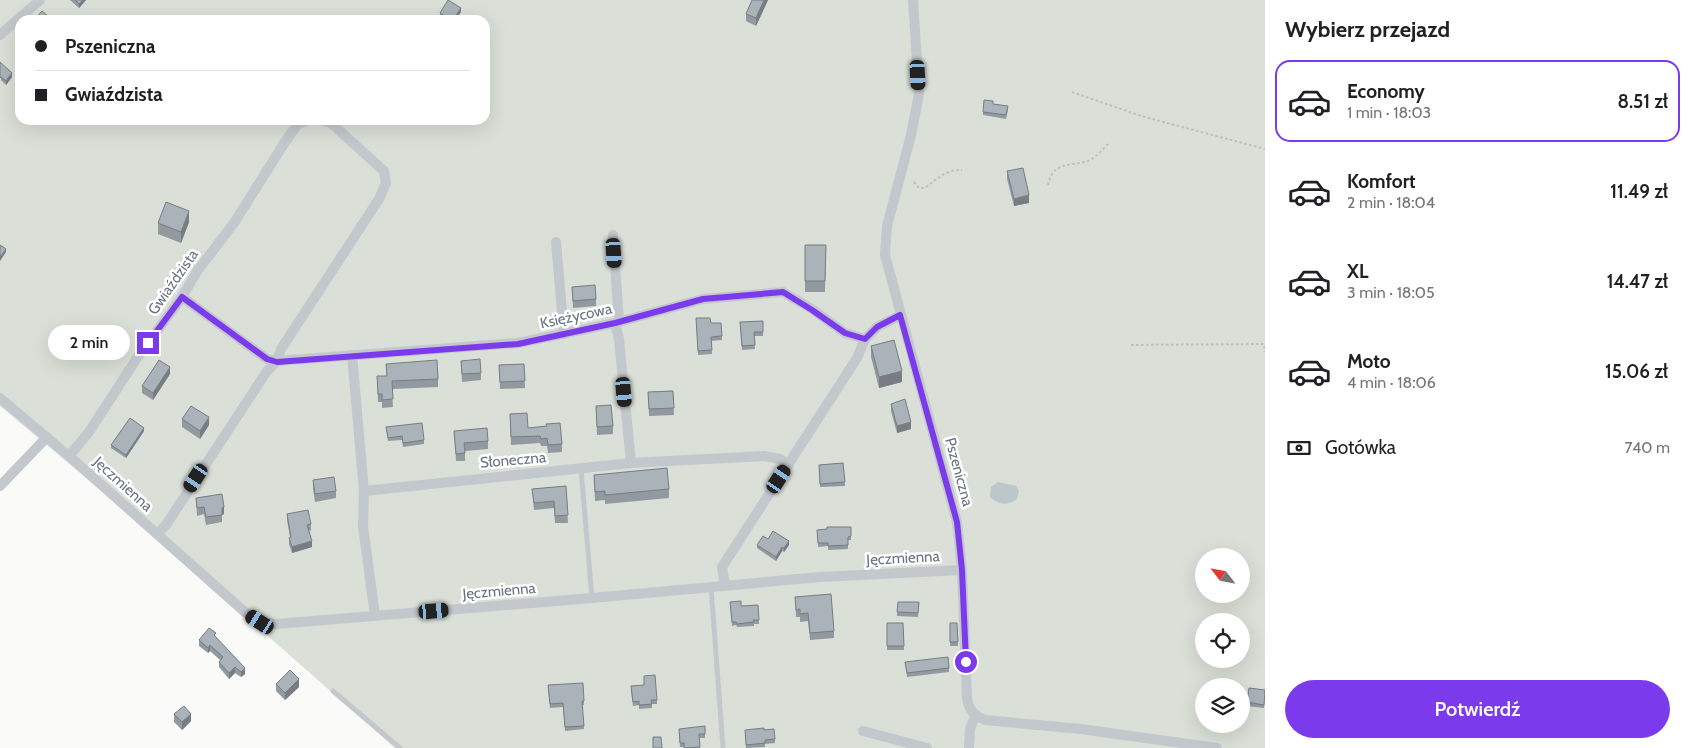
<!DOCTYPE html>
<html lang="pl">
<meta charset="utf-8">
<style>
body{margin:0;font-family:Cabin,sans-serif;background:#f2f2f2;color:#202124;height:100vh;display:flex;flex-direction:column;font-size:19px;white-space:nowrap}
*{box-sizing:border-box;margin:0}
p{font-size:16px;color:#757577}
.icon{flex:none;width:28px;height:28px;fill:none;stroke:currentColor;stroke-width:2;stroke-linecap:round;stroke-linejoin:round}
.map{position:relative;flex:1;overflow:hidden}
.details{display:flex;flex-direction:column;background:#fff;width:425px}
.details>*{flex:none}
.hud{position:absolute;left:15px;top:15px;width:475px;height:110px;border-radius:15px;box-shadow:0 5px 20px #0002;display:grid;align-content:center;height:110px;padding:0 20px;background:#fff}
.needle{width:32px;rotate:302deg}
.controls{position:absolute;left:1195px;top:548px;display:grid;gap:10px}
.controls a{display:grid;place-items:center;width:55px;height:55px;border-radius:50%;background:#fff;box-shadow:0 5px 20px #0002;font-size:25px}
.end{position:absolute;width:22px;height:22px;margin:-11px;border:6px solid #7c3aed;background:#fff;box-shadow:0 0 0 2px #fff}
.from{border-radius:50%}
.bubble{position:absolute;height:35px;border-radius:18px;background:#fff;box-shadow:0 5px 20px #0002;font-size:16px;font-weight:600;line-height:35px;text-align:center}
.car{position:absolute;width:15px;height:30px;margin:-15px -8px;border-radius:6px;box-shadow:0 0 4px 1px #0007;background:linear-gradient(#222 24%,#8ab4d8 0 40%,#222 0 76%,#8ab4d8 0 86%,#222 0)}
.hud b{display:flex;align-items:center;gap:18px;height:48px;font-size:19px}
.hud b+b{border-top:1px solid #e0e0e0}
.hud i{width:12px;height:12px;background:#202124}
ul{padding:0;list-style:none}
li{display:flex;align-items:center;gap:15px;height:82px;margin:0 10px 8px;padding:0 10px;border:2px solid transparent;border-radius:15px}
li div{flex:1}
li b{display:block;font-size:19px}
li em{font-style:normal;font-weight:600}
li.active{border-color:#7c3aed}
li>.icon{width:45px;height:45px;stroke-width:1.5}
h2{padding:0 20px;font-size:22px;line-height:60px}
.pay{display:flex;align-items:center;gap:12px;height:55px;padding:0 20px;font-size:19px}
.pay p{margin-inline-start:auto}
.button{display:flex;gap:10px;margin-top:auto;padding:10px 20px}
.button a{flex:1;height:58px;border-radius:30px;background:#7c3aed;color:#fff;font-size:20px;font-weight:600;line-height:58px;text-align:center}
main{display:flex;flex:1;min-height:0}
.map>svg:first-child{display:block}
.green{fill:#dadfd7;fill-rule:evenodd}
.water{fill:#bbc7cb}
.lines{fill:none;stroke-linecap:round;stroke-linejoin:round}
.path{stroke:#bbbfc2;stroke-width:2;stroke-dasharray:2.5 2.5;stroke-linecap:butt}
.lane{stroke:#c3c8cc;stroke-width:5}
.street{stroke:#c3c8cc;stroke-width:10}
.wall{fill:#929a9f}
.shaded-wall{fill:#777d82}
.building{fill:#aab3b9;stroke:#777d82}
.route{stroke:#7c3aed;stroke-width:6}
.labels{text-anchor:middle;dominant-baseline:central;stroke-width:5;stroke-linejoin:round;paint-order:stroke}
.street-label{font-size:15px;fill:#657683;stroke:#fff}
</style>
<main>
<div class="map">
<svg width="1265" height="748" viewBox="0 0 1265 748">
<rect width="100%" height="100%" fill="#fafaf8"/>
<path class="green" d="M0,0H1265V748H395L141,524L0,406ZM20,20H485V120H20ZM1204,556H1241V594H1204ZM1204,621H1241V659H1204ZM1204,686H1241V724H1204Z"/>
<path class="water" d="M998,482L1016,486L1019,491L1017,499C1007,506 999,505 990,497L991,487Z"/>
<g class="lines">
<g class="path">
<path d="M1072,92L1141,116L1265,149"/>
<path d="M914,182L919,188H924C937,180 946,169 962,170"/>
<path d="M1048,185C1053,158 1076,168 1092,159C1098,155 1104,148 1109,143"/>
<path d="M1131,345L1264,344L1265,352"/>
</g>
<g class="lane">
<path d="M581,469L592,598"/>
<path d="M711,587L723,748"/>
<path d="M333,691L400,748"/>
</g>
<g class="street">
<path d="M913,0L919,94L911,135L887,226L885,255L957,522L962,570L967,698C969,711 974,715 985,720L1081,729L1217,748"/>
<path d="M0,35L40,0"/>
<path d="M613,235L619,322"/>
<path d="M556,242L564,334"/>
<path d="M182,297L267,359L277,361L518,343L615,323L703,299L783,292L812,309L845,333L865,339L877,327L901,315"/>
<path d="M615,323L619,339L631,463"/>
<path d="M352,355L364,491L363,526L375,616"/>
<path d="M0,398L69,456L246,613L260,622L276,624L592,598L820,577L962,570"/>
<path d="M69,456L89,432L137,358L182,297L198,270L234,223L285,142L297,125L308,120"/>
<path d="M0,486L47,437"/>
<path d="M364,491L631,463L764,456L780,459L789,465"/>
<path d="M157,534L166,525L267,371L277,361L281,349L379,199L386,183L384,171L331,123L321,120"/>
<path d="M725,585L722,567L857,358L865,339"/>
<path d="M863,731L927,748"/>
<path d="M969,748L970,729L975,716"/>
</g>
</g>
<g class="wall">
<path d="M70,0H86L79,8Z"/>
<path d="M768,0L756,26L746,21V14Z"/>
<path d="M461,12L455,20H445L440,17V13Z"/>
<path d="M0,62L12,77L6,85L1,80Z"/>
<path d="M993,104L1008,110L1006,119L983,115V112Z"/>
<path d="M1007,171L1029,203L1014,206L1007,179Z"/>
<path d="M189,222L181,243L158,234V223Z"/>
<path d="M805,245H826L825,292H805Z"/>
<path d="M572,287L596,299V306L573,308Z"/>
<path d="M696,318L711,323H721L722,340L711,341L712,354L698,355Z"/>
<path d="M763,321V336H754L755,349L742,350L740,322Z"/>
<path d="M871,346L902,382L879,388L871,357Z"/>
<path d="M461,361L481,373V380L462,382Z"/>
<path d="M386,364L438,379V387L392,389L393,407L382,408V402H378L377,376H386Z"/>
<path d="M524,364L525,388L500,389L499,365Z"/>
<path d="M170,374L153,400L142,393V386Z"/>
<path d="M673,391L674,415L649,416L648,392Z"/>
<path d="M891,404L911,429L897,433L891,411Z"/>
<path d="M596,406L613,426V434L597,435Z"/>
<path d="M510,414L528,428L562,444V452L548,453L547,446H541L540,443L511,445Z"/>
<path d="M182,419L209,425L200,439L182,427Z"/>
<path d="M386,427L424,440V444L403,447L402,440L388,441Z"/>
<path d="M144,431L126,458L111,448V445Z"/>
<path d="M454,431L488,441V449L465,451V461H456Z"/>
<path d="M843,463L845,486L820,487L819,465Z"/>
<path d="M594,475L669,489V498L605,504V500L595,501Z"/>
<path d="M313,480L336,491V498L315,502L313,488Z"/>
<path d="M566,486L568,523H555L554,508L534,510L532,489Z"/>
<path d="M196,498L224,514L222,515V522L206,525L204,514L197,516Z"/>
<path d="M287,514L311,524V530L309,531L312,547L292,553L289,544V538L290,537L287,520Z"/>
<path d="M851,527V540H848V549L828,550V546L818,547L817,530Z"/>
<path d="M757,545H789L784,552L782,551L776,561L757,548Z"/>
<path d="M795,597L834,631V638L810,640L808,621L800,622V617H796Z"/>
<path d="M730,602L741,606L758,605L759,624H754V626L737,627L736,625L732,626Z"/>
<path d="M898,602H919L918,617L897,616Z"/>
<path d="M887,623H903L904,650H887Z"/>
<path d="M950,623H957L958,646H950Z"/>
<path d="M216,637L245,674L241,677L235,673L229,679L219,667V662L220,660L210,651L208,653L199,646V640Z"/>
<path d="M905,662L949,668V672L907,677Z"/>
<path d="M276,684L299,687L285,700L276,691Z"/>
<path d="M644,685L657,700V704H652V708L639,709V705L633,706L631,690Z"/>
<path d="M548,689L584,701V705H582L584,729L565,731L563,707L550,708Z"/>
<path d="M1265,690L1264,708L1247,706V702Z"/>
<path d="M174,714L191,721L182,730L174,722Z"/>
<path d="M705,726V738H699L700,748H684V747H680L679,733Z"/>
<path d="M745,730H764L775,739V743L765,744V747L746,748Z"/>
</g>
<g class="shaded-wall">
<path d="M83,0H86L79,8V4Z"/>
<path d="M764,0H768L756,26V18Z"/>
<path d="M461,8V12L455,20H453Z"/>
<path d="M12,73V77L6,85V81Z"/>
<path d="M1029,195V203L1014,206V199Z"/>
<path d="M189,211V222L181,243V232Z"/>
<path d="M6,249V252L0,261V257Z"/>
<path d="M170,367V374L153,400V393Z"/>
<path d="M902,371V382L879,388V377Z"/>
<path d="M209,417V425L200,439V431Z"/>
<path d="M911,422V429L897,433V426Z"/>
<path d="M144,428V431L126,458V455Z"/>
<path d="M224,507V514L222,515V508Z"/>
<path d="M312,541V547L292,553V547Z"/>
<path d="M789,541V545L784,552V548Z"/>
<path d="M782,547V551L776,561V557Z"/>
<path d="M210,645V651L208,653V648Z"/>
<path d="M235,667V673L229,679V673Z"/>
<path d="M245,668V674L241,677V672Z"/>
<path d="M299,679V687L285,700V693Z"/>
<path d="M191,714V721L182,730V722Z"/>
</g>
<g class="building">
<path d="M75,0H83L79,4Z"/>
<path d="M448,0L461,8L453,20H451L440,13Z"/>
<path d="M752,0H764L756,18L746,14Z"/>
<path d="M42,11L53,20H34Z"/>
<path d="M0,62L12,73L6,81L1,77L0,78Z"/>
<path d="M984,100L993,101V104L1008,106L1006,115L983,112Z"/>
<path d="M1023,168L1029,195L1014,199L1007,171Z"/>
<path d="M166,202L189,211L181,232L158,223Z"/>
<path d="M0,245L6,249L0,257Z"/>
<path d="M805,245H826L825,281H805Z"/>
<path d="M595,285L596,299L573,301L572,287Z"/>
<path d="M696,318H710L711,323H721L722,336L711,337L712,350L698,351Z"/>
<path d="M763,321V332H754L755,345L742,346L740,322Z"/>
<path d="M894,340L902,371L879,377L871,346Z"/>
<path d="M480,359L481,373L462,374L461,361Z"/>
<path d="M159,360L170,367L153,393L142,386Z"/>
<path d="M437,360L438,379L392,381L393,399L382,400V394H378L377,376H387L386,364Z"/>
<path d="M524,364L525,381L500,382L499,365Z"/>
<path d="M673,391L674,408L649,409L648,392Z"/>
<path d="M905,399L911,422L897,426L891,404Z"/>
<path d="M611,405L613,426L597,427L596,406Z"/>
<path d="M191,406L209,417L200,431L182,419Z"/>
<path d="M527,413L528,428L547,426L546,424L560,423L562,444L548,445L547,438L541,439L540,436L511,437L510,414Z"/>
<path d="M130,418L144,428L126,455L111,445Z"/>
<path d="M422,423L424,440L403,443L402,436L388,438L386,427Z"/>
<path d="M487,428L488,441L464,443L465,453L456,454L454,431Z"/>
<path d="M843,463L845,482L820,484L819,465Z"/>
<path d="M667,468L669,489L605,495V491L595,492L594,475Z"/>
<path d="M334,477L336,491L315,494L313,480Z"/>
<path d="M566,486L568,515L555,516L554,501L534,503L532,489Z"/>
<path d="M222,494L224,507L222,508V515L206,517L204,507L197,508L196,498Z"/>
<path d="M308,510L311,524L307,525L312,541L292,547L289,538L291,537L287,514Z"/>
<path d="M827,527H851V536L848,537V545L828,546V543H818L817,530L827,529Z"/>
<path d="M773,531L789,541L784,548L782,547L776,557L757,545L763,536L768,539Z"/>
<path d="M831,594L834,631L810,633L808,613L800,614V609L796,610L795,597Z"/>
<path d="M741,601V606L758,605L759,620H753L754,622L737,624L736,622H732L730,602Z"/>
<path d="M898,602H919L918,613L897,612Z"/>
<path d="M887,623H903L904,646H887Z"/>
<path d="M950,623H957L958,642H950Z"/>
<path d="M209,628L216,633L214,635L245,668L241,672L235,667L229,673L219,662L223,657L210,645L208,648L199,640Z"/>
<path d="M948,657L949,668L907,673L905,662Z"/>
<path d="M290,670L299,679L285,693L276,684Z"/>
<path d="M655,675L657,700H651L652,704L639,705V701L633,702L631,686L644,685V676Z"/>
<path d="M583,683L584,701H582L584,726L565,727L563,703L550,704L548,685Z"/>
<path d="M1249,688L1265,690L1264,705L1247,702Z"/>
<path d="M184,706L191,714L182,722L174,714Z"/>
<path d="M705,726V734H699L700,747L684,748V743H680L679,729Z"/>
<path d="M764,728V730L774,729L775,739L765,740V743L746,745L745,730Z"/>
<path d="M653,737H661L662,748H653Z"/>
</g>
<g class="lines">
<path class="route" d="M148,343L182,297L267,359L277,362L518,344L615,323L703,299L783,292L812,310L845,333L865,339L877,327L900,315L957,522L962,570L966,662"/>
</g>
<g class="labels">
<g class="street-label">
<text transform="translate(173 282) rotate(-55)">Gwiaździsta</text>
<text transform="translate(576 316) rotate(-12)">Księżycowa</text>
<text transform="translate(513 460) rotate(-5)">Słoneczna</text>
<text transform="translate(959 472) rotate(75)">Pszeniczna</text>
<text transform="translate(123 484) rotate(42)">Jęczmienna</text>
<text transform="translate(903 558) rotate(-3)">Jęczmienna</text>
<text transform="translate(499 591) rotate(-5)">Jęczmienna</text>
</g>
</g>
</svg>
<div class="controls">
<a><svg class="needle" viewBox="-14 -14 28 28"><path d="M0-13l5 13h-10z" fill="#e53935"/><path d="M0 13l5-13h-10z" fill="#757577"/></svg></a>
<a><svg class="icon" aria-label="locate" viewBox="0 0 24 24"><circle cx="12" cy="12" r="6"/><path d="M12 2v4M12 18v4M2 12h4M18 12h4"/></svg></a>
<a><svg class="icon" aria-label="layers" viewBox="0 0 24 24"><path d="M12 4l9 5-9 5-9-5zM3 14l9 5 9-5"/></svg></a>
</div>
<i class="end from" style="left:966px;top:662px"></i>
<i class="end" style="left:148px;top:343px"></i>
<div class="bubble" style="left:48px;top:325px;width:82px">2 min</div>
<i class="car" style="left:918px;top:75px;rotate:177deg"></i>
<i class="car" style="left:614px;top:253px;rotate:176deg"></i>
<i class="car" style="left:624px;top:392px;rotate:175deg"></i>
<i class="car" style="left:196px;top:478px;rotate:213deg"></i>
<i class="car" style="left:779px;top:479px;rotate:33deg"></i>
<i class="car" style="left:434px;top:611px;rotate:85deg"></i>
<i class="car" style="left:260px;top:622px;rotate:303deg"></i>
<div class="hud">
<b><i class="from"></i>Pszeniczna</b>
<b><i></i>Gwiaździsta</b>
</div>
</div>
<section class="details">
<h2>Wybierz przejazd</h2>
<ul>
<li class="active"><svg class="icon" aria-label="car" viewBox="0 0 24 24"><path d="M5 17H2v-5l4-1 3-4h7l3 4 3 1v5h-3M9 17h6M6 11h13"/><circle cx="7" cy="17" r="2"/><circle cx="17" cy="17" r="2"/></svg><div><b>Economy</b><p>1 min · 18:03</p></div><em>8.51 zł</em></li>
<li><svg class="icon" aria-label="car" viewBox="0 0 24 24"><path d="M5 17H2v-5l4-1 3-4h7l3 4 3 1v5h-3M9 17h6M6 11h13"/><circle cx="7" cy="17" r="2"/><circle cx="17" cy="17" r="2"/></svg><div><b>Komfort</b><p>2 min · 18:04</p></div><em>11.49 zł</em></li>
<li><svg class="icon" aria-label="car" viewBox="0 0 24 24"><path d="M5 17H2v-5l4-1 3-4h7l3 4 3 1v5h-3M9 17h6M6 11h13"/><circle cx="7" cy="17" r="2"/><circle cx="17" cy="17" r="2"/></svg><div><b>XL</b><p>3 min · 18:05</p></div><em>14.47 zł</em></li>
<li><svg class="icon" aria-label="car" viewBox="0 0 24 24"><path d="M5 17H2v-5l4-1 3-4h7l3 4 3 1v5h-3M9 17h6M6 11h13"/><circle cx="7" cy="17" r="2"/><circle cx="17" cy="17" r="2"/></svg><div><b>Moto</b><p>4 min · 18:06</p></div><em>15.06 zł</em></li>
</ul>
<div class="pay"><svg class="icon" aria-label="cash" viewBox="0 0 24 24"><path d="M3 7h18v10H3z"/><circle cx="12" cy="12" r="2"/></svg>Gotówka<p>740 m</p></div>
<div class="button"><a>Potwierdź</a></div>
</section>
</main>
